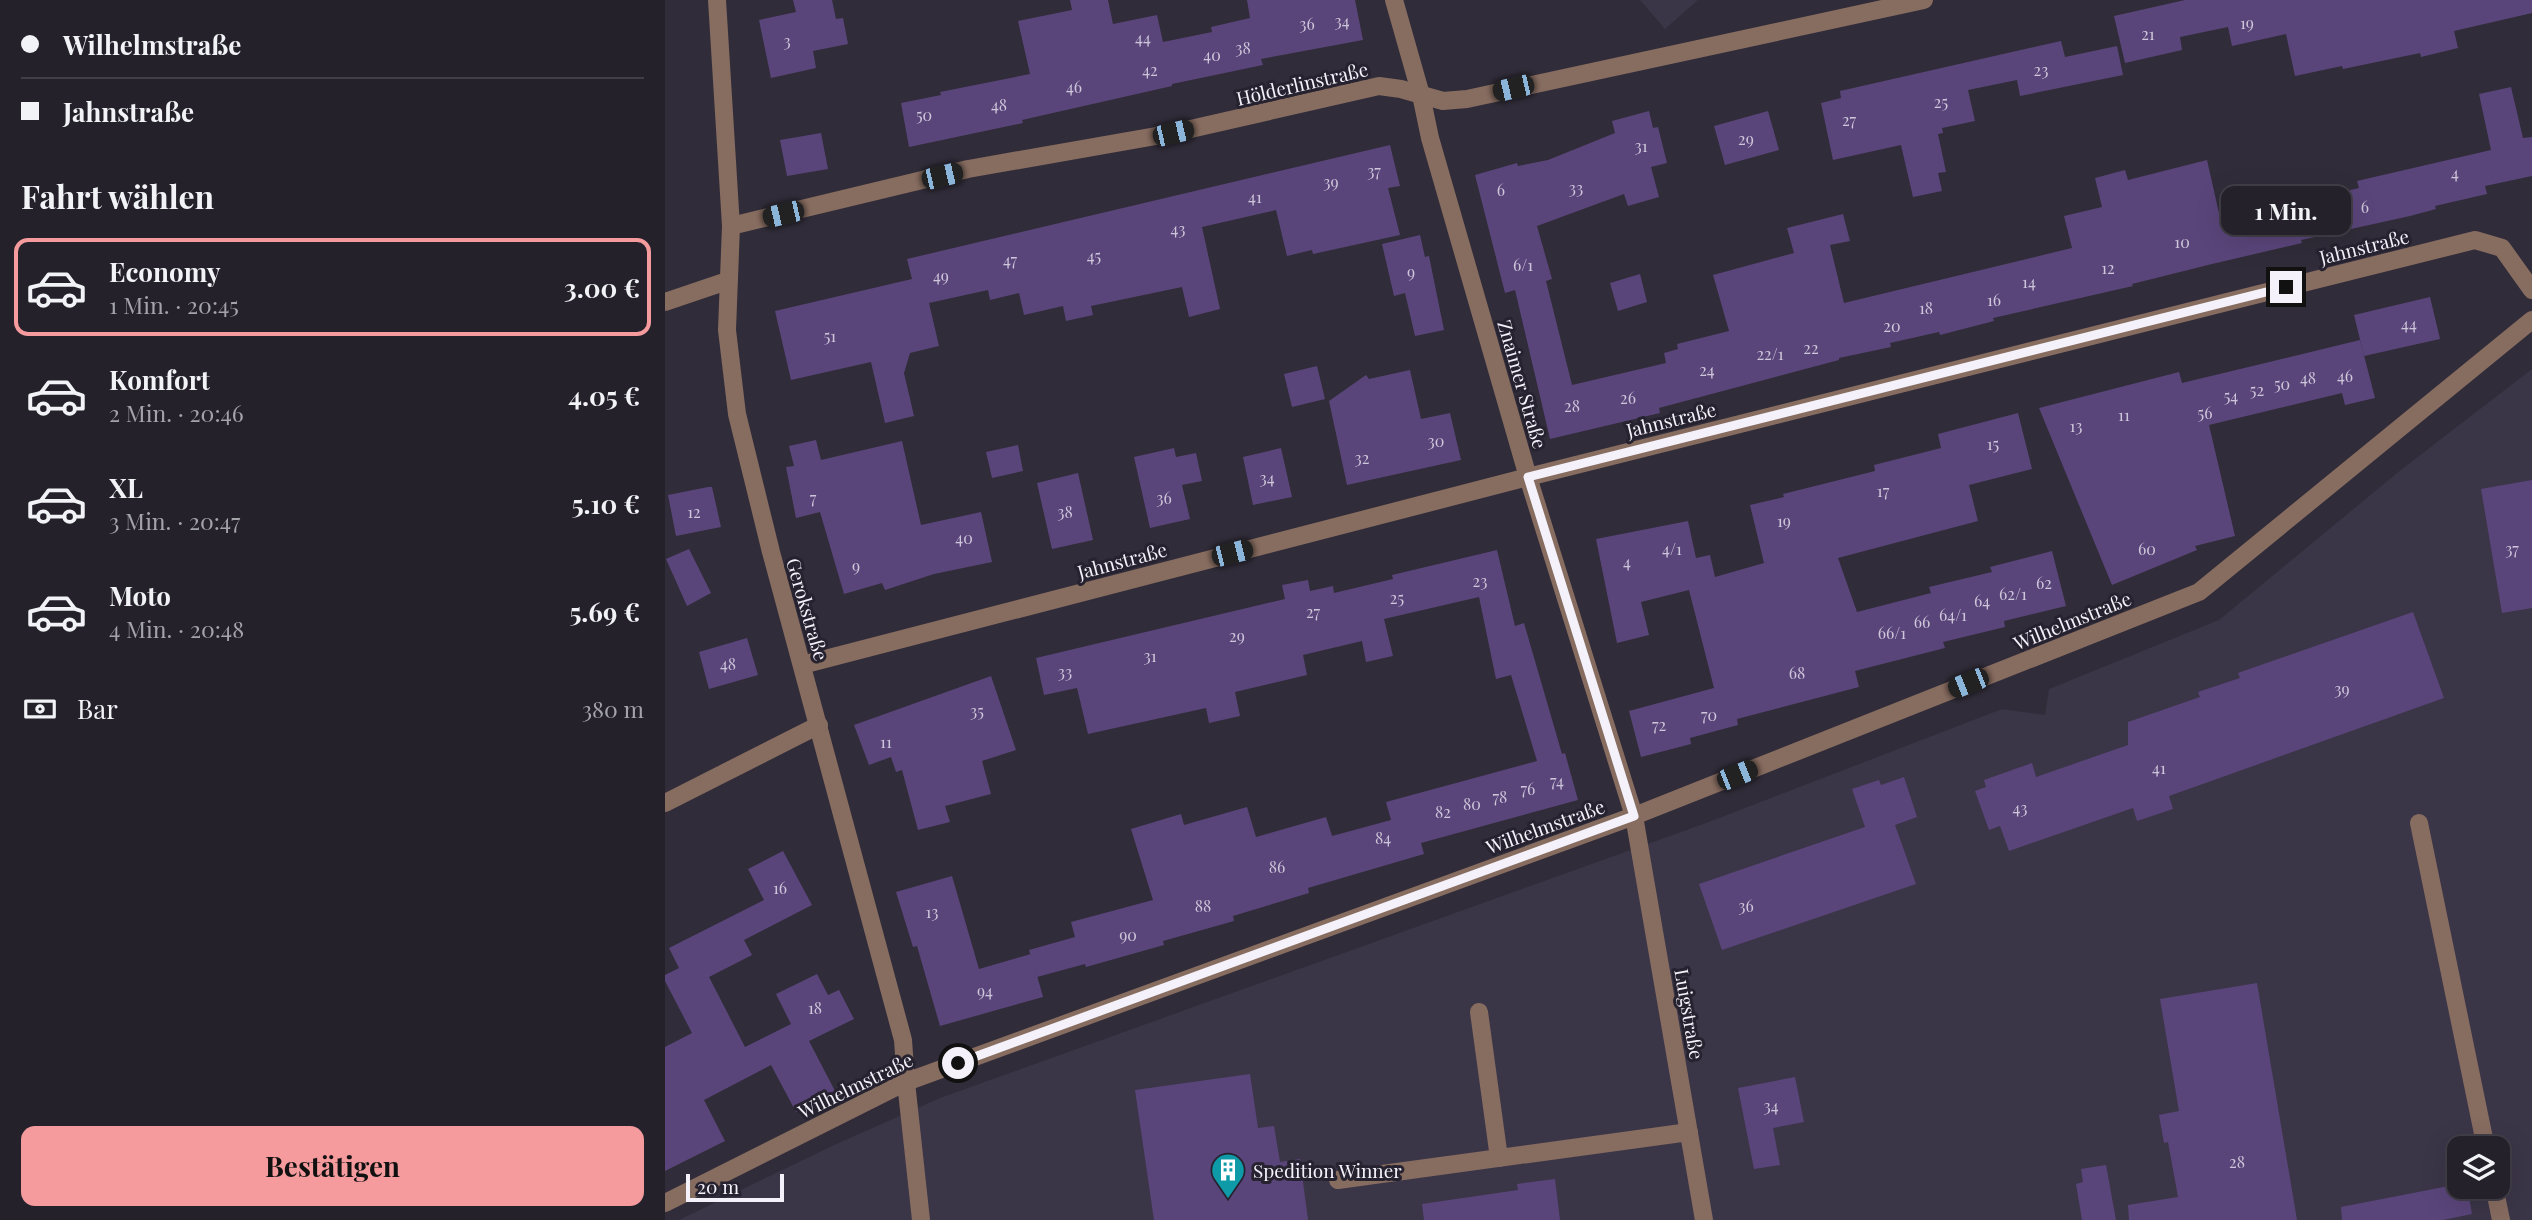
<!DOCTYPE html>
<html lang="de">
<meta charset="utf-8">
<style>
body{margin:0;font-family:"Playfair Display",serif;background:#302e37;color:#f1f3f6;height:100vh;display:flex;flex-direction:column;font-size:26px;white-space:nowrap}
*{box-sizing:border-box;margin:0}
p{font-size:23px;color:#a3a3a9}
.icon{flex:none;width:38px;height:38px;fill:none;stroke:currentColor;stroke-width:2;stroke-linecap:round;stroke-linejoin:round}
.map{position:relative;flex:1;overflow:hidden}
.details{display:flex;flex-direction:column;background:#24212b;width:665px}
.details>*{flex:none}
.guide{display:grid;align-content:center;height:154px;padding:0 21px;background:#24212b}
.controls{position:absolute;left:1782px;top:1136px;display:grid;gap:14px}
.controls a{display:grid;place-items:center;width:63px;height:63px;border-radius:14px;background:#24212b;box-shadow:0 7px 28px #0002,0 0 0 2px #413e47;font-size:35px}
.scale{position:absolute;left:21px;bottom:18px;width:98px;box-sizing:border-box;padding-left:7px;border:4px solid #f4f1fa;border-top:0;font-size:19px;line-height:24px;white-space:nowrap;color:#f4f1fa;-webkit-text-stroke:5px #27222f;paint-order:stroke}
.end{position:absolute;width:32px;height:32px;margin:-16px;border:9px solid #f4f1fa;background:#111;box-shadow:0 0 0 4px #111}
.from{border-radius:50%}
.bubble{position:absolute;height:49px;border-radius:14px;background:#24212b;box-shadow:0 7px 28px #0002,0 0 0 2px #413e47;font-size:23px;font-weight:700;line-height:49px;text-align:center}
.car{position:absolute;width:21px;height:42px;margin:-21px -10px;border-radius:9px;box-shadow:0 0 5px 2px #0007;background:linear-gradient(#222 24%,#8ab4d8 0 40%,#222 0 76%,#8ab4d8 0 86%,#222 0)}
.guide b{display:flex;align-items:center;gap:24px;height:66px;font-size:26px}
.guide b+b{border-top:2px solid #413e47}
.guide i{width:18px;height:18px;background:#f1f3f6}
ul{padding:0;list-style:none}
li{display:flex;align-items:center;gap:21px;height:98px;margin:0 14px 10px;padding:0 7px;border:4px solid transparent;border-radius:14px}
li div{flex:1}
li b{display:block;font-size:26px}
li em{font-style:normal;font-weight:700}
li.selected{border-color:#f59b9e}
li>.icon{width:63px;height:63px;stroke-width:1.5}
h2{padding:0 21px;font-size:32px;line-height:84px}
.pay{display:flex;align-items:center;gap:18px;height:77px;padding:0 21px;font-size:26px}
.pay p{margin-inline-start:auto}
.action{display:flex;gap:14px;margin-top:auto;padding:14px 21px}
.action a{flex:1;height:80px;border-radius:14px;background:#f59b9e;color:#111;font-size:28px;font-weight:700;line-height:80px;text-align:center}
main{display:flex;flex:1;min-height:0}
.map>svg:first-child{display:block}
.built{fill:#3b3548;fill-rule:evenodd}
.building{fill:#5a457a}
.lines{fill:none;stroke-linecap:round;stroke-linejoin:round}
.minor{stroke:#876c60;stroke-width:18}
.route{stroke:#f4f1fa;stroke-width:9}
.labels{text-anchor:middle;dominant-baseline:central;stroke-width:6;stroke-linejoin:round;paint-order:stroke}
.number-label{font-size:16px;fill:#cec6da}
.street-label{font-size:19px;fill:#f4f1fa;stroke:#27222f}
.poi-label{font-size:19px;fill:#f4f1fa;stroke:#27222f;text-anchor:start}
</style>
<main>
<section class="details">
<div class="guide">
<b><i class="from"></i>Wilhelmstraße</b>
<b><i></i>Jahnstraße</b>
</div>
<h2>Fahrt wählen</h2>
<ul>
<li class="selected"><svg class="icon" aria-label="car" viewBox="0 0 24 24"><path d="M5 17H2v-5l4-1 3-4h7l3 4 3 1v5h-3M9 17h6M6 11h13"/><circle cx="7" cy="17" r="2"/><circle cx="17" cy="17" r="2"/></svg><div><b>Economy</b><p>1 Min. · 20:45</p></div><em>3.00 €</em></li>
<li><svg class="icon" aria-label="car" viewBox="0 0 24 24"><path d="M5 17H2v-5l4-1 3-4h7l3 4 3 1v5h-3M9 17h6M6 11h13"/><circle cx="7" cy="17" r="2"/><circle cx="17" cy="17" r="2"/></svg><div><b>Komfort</b><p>2 Min. · 20:46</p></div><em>4.05 €</em></li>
<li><svg class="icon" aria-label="car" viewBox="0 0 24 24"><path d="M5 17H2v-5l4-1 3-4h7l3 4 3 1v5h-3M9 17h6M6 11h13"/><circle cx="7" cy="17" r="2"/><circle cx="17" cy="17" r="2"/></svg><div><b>XL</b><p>3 Min. · 20:47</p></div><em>5.10 €</em></li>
<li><svg class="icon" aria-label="car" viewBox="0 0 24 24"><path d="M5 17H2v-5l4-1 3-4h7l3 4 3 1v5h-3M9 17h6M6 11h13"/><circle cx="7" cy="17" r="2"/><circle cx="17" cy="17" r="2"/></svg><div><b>Moto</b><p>4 Min. · 20:48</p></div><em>5.69 €</em></li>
</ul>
<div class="pay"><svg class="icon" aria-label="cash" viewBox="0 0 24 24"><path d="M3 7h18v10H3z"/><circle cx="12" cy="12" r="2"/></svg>Bar<p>380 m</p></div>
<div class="action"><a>Bestätigen</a></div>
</section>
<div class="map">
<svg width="1867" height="1220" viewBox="0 0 1867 1220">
<rect width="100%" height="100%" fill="#302c39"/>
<g class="built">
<path d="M975,0H1033L1000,29Z"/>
<path d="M1867,369V1220H14L169,1145L275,1098L1041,823L1337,709L1380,715L1384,689L1554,620L1737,469ZM1794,1148H1832V1186H1794Z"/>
</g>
<g class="building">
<path d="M128,0H167L171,19L178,18L183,44L148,51L151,68L106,78L94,20L131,12Z"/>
<path d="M405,0H443L448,24L492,15L498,42L547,32L546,27L585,18L582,0H690L698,40L596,59L598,65L507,84V86L357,120L358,123L244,147L236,103L276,95L275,92L365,74L353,21L407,10Z"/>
<path d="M1520,0H1867V13L1789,31L1793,48L1756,57L1755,53L1678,69L1677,66L1630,76L1621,34L1567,46L1563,27L1515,37L1517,50L1460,63L1449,16Z"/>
<path d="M1396,41L1400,57L1452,46L1458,75L1355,96L1352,80L1303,90L1310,121L1277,128L1278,133L1273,134L1281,172L1273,173L1277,191L1248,197L1236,145L1168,160L1156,103L1176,98L1175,91Z"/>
<path d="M1846,87L1858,138L1867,137V176L1820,186L1822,194L1770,206L1771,209L1745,216L1636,240L1637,243L1547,264L1467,284L1468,286L1328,318L1329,321L1275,335L1274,332L1225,343L1226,347L1174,358V360L994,408L995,413L885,439L850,290L840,293L810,175L852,163L853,166L883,160L950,133L947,121L984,111L988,128L993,127L1002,163L986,167L994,197L963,206L959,194L872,226L887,279L881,281L907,385L1001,363L999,353L1013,349L1012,344L1064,331L1048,275L1129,253L1122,228L1178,214L1185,241L1165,245L1179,303L1407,248L1399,216L1437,207L1430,178L1460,170L1463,180L1542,160L1558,231L1604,221L1601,206L1627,200L1628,204L1694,188L1692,181L1826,150L1814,94Z"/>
<path d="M1103,111L1114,150L1060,165L1049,126Z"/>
<path d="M156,133L163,169L122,176L115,140Z"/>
<path d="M725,145L735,186L723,188L735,235L648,254L647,250L622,256L611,210L537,227L555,309L524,317L517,287L426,306L428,315L401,321L398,306L359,315L354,293L325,300L323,290L264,303L274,346L245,353L239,373L249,416L220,423L206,362L126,380L110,311L247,279L242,259Z"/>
<path d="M755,235L760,257L764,256L779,330L750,336L740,293L729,296L717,244Z"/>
<path d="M975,274L982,302L953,311L945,283Z"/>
<path d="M1765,297L1775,339L1699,356L1689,315Z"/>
<path d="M1695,340L1710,398L1680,405L1677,393L1544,425L1570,536L1530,546L1532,550L1447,585L1374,408L1514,372L1517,383Z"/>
<path d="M652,366L660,399L627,407L619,374Z"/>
<path d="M745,370L756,419L785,413L796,460L682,485L664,401L701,375L704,379Z"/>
<path d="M1353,413L1367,469L1304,485L1313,521L1173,558L1192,612L1266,593L1264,587L1327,572L1325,567L1387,551L1401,606L1339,621L1340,627L1278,642L1280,648L1190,671L1194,687L1072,719L1073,725L1025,738L1026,744L976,757L964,711L1049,688L1024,590L976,602L984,635L952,643L931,539L1023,521L1031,558L1045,555L1050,577L1099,563L1085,505L1119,497L1118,494L1210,471L1209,465L1276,448L1273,434Z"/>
<path d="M151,440L156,460L237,441L256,525L316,512L327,562L269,574L220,590L217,583L179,594L155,512L131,518L121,467L129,466L124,446Z"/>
<path d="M353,445L358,471L327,478L321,452Z"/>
<path d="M509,448L511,457L531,453L537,481L517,485L525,519L485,528L469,457Z"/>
<path d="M616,448L627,497L588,505L578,457Z"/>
<path d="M413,473L428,540L387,549L372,483Z"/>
<path d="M1867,480V608L1837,613L1816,489Z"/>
<path d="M43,487H47L56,527L11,536L3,495Z"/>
<path d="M24,549L46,593L22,606L1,559Z"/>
<path d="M832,550L850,626L859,623L897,754L900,753L913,800L756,843L759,854L643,888L644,893L568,916L569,921L498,941L499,945L421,967L420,964L372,977L364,950L410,937L406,922L488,900L466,829L516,814L519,825L582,807L591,837L661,817L667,836L726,820L721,802L872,761L846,675L831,679L814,597L719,619L728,656L701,662L697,641L638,655L642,675L570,692L575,716L544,723L541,708L423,734L412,688L379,695L371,658L620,599L617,585L643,580L645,591L668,586L669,593L728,579L727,575Z"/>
<path d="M1748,612L1779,698L1504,796L1508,809L1472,821L1468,808L1344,851L1335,826L1324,830L1310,791L1321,787L1319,780L1367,763L1371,777L1463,745V722L1535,697L1533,692L1575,678L1573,673Z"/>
<path d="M82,638L93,675L44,689L34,652Z"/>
<path d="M326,676L351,750L317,761L326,794L280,806L285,822L253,830L237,770L231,772L226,757L204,765L189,725Z"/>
<path d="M1239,777L1252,817L1230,825L1251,884L1057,950L1034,884L1200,827L1187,789L1214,780L1216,785Z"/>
<path d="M118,851L147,905L79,940L87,955L44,977L80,1047L126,1024L111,994L152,974L163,995L174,990L189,1019L144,1041L170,1091L131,1112L106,1065L39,1100L60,1141L0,1171V1047L27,1033L0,981V975L14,968L4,948L99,900L83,869Z"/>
<path d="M287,876L314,969L366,954L378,997L275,1026L252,946L248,947L231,892Z"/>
<path d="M1592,983L1632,1220H1464L1463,1205L1513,1197L1503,1142L1499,1143L1494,1115L1514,1111L1495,999Z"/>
<path d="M585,1074L593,1128L609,1126L615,1162L635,1159L643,1220H489L470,1090Z"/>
<path d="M1130,1077L1139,1122L1108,1128L1115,1165L1089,1169L1073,1088Z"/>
<path d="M1441,1165L1451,1220H1417L1411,1184L1418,1182L1416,1169Z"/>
<path d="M890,1179L895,1220H759L757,1204L853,1190L852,1184Z"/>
<path d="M1784,1186H1802L1807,1214L1778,1220H1677L1676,1207Z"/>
</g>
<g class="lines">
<g class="minor">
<path d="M52,0L66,226L62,330L72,414L106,552L238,1040L241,1082L256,1220"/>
<path d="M729,0L756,95L765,138L863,477L969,816L1039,1220"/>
<path d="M66,226L303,169L508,133L714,86L736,89L778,101L802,99L1259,0"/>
<path d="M0,302L62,281"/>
<path d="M137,665L863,477L1810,240L1837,248L1867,290"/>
<path d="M0,803L154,725"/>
<path d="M1754,823L1821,1148"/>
<path d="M814,1012L834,1158"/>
<path d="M673,1180L1024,1132"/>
<path d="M1829,1186L1836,1220"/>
<path d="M0,1203L241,1082L969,816L1534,592L1867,320"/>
</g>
</g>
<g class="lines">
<path class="route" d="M293,1063L969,816L863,477L1621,287"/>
</g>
<defs>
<g id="building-pin" transform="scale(1.75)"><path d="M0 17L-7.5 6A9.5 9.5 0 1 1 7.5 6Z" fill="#0f9aa8" stroke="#27222f"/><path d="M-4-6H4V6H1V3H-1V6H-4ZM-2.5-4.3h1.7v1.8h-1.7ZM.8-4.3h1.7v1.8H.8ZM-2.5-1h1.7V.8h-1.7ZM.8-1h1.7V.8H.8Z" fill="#fff"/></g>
</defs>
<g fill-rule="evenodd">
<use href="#building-pin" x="563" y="1170"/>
</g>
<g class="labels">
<g class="number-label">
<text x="677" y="20">34</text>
<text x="1582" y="22">19</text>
<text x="642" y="23">36</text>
<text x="1483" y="33">21</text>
<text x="478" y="37">44</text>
<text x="122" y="40">3</text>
<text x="578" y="47">38</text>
<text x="547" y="54">40</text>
<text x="485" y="69">42</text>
<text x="1376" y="69">23</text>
<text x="409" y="86">46</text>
<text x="1276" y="101">25</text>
<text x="334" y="104">48</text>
<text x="259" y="114">50</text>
<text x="1184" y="119">27</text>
<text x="1081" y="138">29</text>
<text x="976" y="145">31</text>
<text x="709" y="170">37</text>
<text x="1790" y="172">4</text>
<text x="666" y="181">39</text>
<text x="911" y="187">33</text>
<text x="836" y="189">6</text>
<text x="590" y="196">41</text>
<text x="1700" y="206">6</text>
<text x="513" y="228">43</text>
<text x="1517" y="241">10</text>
<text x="429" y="255">45</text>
<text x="345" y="259">47</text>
<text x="858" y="264">6/1</text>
<text x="1443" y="267">12</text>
<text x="746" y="271">9</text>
<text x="276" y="275">49</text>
<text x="1364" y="281">14</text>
<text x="1329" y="299">16</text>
<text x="1261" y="307">18</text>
<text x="1744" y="323">44</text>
<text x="1227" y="325">20</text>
<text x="165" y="335">51</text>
<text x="1146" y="347">22</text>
<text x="1105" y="353">22/1</text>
<text x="1042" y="369">24</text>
<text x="1680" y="375">46</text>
<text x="1643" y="377">48</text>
<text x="1617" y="383">50</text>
<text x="1592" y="389">52</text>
<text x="1566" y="395">54</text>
<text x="963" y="397">26</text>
<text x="907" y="405">28</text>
<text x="1540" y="412">56</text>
<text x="1459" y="414">11</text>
<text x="1411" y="425">13</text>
<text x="771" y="440">30</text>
<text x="1328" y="443">15</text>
<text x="697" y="457">32</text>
<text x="602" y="477">34</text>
<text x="1218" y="490">17</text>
<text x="148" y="497">7</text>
<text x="499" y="497">36</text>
<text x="29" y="511">12</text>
<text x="400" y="511">38</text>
<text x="1119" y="520">19</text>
<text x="299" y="537">40</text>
<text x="1007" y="548">4/1</text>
<text x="1482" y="548">60</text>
<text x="1847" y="548">37</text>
<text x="962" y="561">4</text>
<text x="191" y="565">9</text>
<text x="815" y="580">23</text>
<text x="1379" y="582">62</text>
<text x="1348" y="593">62/1</text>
<text x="732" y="597">25</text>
<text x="1317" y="600">64</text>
<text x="648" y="611">27</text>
<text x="1288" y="614">64/1</text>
<text x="1257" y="621">66</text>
<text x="1227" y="632">66/1</text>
<text x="572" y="635">29</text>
<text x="485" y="655">31</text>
<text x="63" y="663">48</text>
<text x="400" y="671">33</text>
<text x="1132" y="672">68</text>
<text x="1677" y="688">39</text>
<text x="312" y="710">35</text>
<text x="1044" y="714">70</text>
<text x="994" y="724">72</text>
<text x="221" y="741">11</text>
<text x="1494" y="767">41</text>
<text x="892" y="780">74</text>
<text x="863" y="788">76</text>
<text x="835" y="796">78</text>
<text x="807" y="803">80</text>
<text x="1355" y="807">43</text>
<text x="778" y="811">82</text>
<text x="718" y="837">84</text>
<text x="612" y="866">86</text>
<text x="115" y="887">16</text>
<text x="538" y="905">88</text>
<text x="1081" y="905">36</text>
<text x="267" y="911">13</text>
<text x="463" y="934">90</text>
<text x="320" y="990">94</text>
<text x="150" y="1007">18</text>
<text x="1106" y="1105">34</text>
<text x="1572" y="1161">28</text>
</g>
<g class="street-label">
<text transform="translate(637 83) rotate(-13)">Hölderlinstraße</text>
<text transform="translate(1699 246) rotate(-14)">Jahnstraße</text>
<text transform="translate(858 384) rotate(74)">Znaimer Straße</text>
<text transform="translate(1006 419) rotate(-14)">Jahnstraße</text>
<text transform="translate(457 560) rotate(-15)">Jahnstraße</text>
<text transform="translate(143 609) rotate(74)">Gerokstraße</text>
<text transform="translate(1407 620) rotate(-22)">Wilhelmstraße</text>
<text transform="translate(880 826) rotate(-20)">Wilhelmstraße</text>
<text transform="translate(1025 1014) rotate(80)">Luigstraße</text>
<text transform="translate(190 1085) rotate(-26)">Wilhelmstraße</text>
</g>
<g class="poi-label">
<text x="588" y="1170">Spedition Winner</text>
</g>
</g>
</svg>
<div class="controls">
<a><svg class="icon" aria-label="layers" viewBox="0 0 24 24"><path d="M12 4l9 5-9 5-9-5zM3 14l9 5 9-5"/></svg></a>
</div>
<div class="scale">20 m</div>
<i class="end from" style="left:293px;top:1063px"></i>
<i class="end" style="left:1621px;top:287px"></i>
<div class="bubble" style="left:1556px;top:186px;width:130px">1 Min.</div>
<i class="car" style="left:848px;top:88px;rotate:257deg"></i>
<i class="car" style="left:508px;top:133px;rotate:77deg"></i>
<i class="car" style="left:277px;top:176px;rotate:77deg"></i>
<i class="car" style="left:118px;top:214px;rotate:257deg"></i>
<i class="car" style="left:567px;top:553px;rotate:76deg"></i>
<i class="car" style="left:1303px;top:683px;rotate:248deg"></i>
<i class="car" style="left:1072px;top:775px;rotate:68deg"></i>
</div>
</main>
